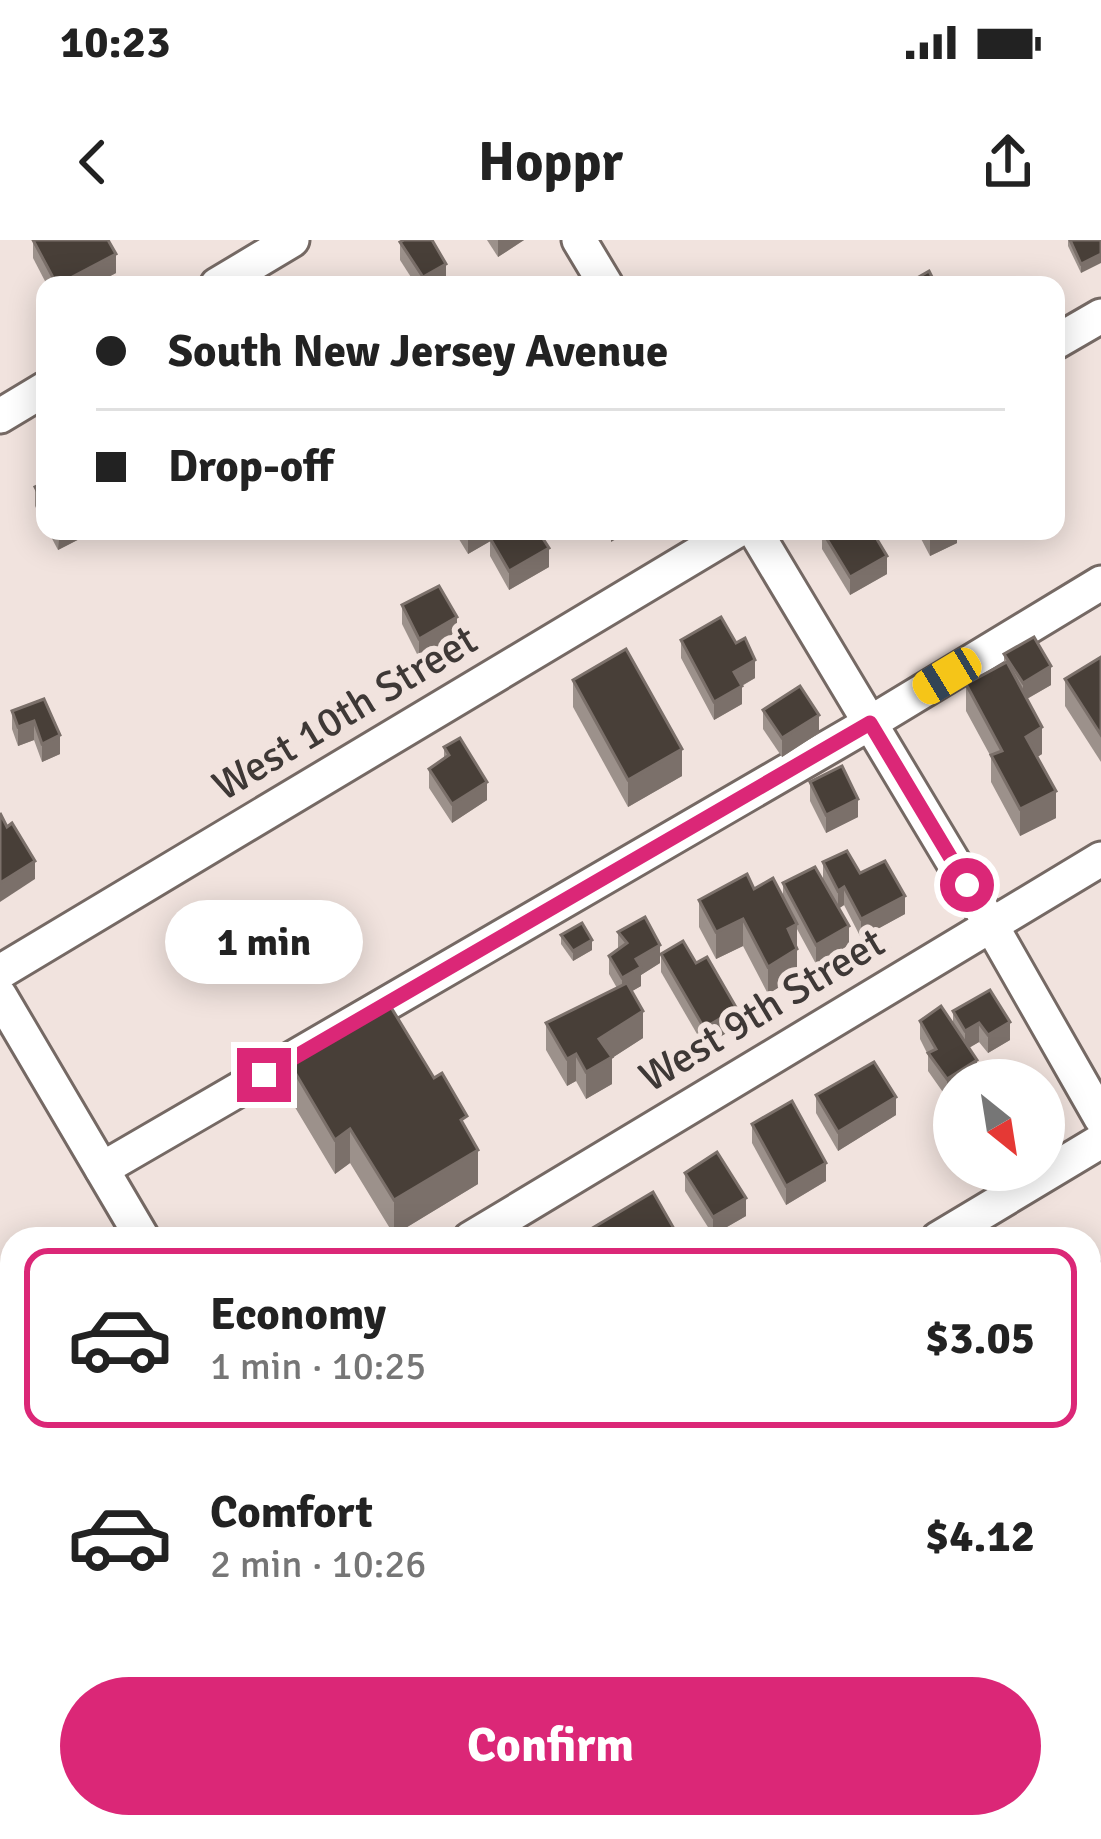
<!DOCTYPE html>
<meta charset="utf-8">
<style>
body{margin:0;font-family:Signika,sans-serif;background:#f6f6f6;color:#222;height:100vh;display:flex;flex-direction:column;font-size:45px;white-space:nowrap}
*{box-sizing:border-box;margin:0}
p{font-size:39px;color:#767676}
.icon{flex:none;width:66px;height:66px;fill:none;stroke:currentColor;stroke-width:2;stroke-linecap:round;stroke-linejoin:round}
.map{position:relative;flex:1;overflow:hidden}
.sheet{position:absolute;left:0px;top:987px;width:1101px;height:612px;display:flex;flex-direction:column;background:#fff;border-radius:36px 36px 0 0;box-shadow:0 6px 30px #0003}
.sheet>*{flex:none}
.top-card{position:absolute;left:36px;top:36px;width:1029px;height:264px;border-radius:24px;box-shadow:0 6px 30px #0003;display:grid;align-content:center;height:264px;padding:0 60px;background:#fff}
.needle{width:78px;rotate:150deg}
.tools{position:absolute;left:933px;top:819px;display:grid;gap:24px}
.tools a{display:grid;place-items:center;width:132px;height:132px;border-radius:50%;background:#fff;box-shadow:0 6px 30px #0003;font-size:60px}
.end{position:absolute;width:54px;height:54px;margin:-27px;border:15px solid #db2777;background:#fff;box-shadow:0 0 0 6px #fff}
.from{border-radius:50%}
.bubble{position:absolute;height:84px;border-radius:42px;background:#fff;box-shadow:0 6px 30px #0003;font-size:39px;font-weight:700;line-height:84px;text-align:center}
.car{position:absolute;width:36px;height:72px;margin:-36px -18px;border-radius:15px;box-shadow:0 0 9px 3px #0007;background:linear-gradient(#f5c518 24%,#345 0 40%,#f5c518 0 76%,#345 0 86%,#f5c518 0)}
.top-card b{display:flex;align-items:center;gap:42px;height:114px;font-size:45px}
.top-card b+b{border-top:3px solid #e0e0e0}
.top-card i{width:30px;height:30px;background:#222}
ul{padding:21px 0 0;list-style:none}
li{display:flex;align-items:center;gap:36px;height:180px;margin:0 24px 18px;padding:0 36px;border:6px solid transparent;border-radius:24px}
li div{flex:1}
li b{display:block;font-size:45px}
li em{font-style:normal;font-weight:700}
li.selected{border-color:#db2777}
li>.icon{width:108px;height:108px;stroke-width:1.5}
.button{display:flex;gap:24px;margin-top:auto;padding:24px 60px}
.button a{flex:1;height:138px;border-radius:72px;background:#db2777;color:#fff;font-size:48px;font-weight:700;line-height:138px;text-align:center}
.status{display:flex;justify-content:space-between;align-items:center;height:84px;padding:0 60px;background:#fff;direction:ltr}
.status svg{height:33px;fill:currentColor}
header{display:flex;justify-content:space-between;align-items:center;height:156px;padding:0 60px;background:#fff;font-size:54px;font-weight:700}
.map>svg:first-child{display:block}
.green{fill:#d6ad64}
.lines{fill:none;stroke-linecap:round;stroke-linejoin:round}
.minor-casing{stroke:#756964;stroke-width:39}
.minor{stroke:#fff;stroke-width:33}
.wall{fill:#9c918b}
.shaded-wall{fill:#7b706a}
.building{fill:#483f38;stroke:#7b706a;stroke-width:3}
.route{stroke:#db2777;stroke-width:15}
.labels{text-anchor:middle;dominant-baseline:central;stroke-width:12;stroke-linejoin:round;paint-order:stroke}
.street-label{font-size:42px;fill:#3e3836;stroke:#f1e3de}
</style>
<div class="status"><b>10:23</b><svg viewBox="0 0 49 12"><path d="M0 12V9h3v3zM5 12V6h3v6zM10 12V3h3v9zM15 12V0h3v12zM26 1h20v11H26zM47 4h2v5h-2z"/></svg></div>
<header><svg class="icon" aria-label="back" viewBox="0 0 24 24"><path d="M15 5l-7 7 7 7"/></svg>Hoppr<svg class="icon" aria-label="share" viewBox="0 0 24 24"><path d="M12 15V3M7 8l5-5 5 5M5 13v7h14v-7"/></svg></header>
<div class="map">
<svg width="1101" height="1599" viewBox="0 0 1101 1599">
<rect width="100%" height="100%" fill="#f1e3de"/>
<path class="green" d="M1101,1453V1599H859L879,1587H1089V1461Z"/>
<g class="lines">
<g class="minor-casing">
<g id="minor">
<path d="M579,0L606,45"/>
<path d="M217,45L292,0"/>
<path d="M1056,102L1101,76"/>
<path d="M0,176L45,149"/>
<path d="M755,291L991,685L1101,878"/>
<path d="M0,732L736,291"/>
<path d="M0,756L143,999"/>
<path d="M102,929L870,483L1101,343"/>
<path d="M470,999L1101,619"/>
<path d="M938,999L1101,901"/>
<path d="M1089,1170L1101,1162"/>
<path d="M0,1284L12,1277"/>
<path d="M0,1422L12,1440"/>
<path d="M1089,1428L1101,1421"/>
<path d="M0,1570L12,1563"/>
<path d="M85,1587L95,1599"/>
<path d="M483,1587L490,1599"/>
<path d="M380,1599L400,1587"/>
<path d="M805,1599L825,1587"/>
</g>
</g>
<use href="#minor" class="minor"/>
</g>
<g class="wall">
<path d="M33,0L116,33L93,45H47L33,18Z"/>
<path d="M487,0H524L498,17Z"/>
<path d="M1068,0H1101L1081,33L1068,6Z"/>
<path d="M400,2L446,42L441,45H416L400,20Z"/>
<path d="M45,242V285L35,266V247Z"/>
<path d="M48,291H95L58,310Z"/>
<path d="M454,291H538L549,327L509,350L490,316V301L468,314Z"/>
<path d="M822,291L887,334L850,355L822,309Z"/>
<path d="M917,291H957V303L930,316Z"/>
<path d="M402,365L457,396L419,418L402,384Z"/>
<path d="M681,400L736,403L755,438L742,446V464L714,480L681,418Z"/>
<path d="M1004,414L1051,445L1027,459L1042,514L1037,517L1056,578L1020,596L991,542V517L966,471V444L1004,424Z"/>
<path d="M1101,417V522L1065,466V439Z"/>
<path d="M573,440L682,536L628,567L573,467Z"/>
<path d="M763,470L819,493L782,517L763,489Z"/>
<path d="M12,471L60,495V514L42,522L34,500L18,506L12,489Z"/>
<path d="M444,507L487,560L452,583L429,548V529L444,519Z"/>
<path d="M810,542L858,577L826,593L810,561Z"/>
<path d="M823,622L860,633L905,674L861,698L844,665L838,669L849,705L816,724L797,689V736L768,754L743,706L716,719L699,687V660L754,649L783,657V643L823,641Z"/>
<path d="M618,692L660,723L641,735V746L632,751L643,798L612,818V844L586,859L576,841L567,846L546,810V783L617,748L609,734V716L618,709Z"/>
<path d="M561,695L592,710L573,721L561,704Z"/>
<path d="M661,714L696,723L737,787L704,806L661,732Z"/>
<path d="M953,771L1010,800L988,813L979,802L969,808L977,838L954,840V853L947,858L928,831V815L920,799V781L953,784Z"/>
<path d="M290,824L467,892L478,944L394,995L350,923L335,934L290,859Z"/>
<path d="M816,855L896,875L838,911L816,873Z"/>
<path d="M752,884L826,941L786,965L752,903Z"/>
<path d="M685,933L746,976L713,995L685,951Z"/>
<path d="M1101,1241V1299L1100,1300L1089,1281V1248Z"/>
<path d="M130,1587H181L188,1599H130Z"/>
<path d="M194,1587H253L254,1599H198Z"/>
<path d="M260,1587H306V1590L290,1599H267Z"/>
</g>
<g class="shaded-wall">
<path d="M498,0H524L498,17Z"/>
<path d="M116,14V33L93,45H59Z"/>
<path d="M1101,14V23L1081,33V24Z"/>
<path d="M446,24V42L441,45H423V37Z"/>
<path d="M60,291H95L58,310Z"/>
<path d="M475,291H503V294L468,314V295Z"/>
<path d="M611,291H630L611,302Z"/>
<path d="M944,291H957V303L930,316V298Z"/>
<path d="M549,308V327L509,350V331Z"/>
<path d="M887,316V334L850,355V337Z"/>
<path d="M457,377V396L419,418V399Z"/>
<path d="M755,420V438L734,450V432Z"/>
<path d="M1051,426V445L1023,461V443Z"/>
<path d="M742,446V464L714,480V462Z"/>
<path d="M819,475V493L782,517V498Z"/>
<path d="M34,481V500L18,506V487Z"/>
<path d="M1042,487V514L1026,524V497Z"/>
<path d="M60,495V514L42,522V504Z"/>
<path d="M682,509V536L628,567V540Z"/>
<path d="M487,542V560L452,583V564Z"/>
<path d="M1056,551V578L1020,596V569Z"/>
<path d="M858,559V577L826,593V575Z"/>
<path d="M35,621V639L0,662V643Z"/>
<path d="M844,647V665L838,669V651Z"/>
<path d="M905,656V674L861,698V679Z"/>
<path d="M743,679V706L716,719V692Z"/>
<path d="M797,684V736L768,754V727L788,689Z"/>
<path d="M849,686V705L816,724V705Z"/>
<path d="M592,700V710L573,721V711Z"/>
<path d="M660,705V723L641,735V746L622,757V738L636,719Z"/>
<path d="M737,769V787L704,806V788Z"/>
<path d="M643,771V798L612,818V844L586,859V832L599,799Z"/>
<path d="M1010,782V800L988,813V795Z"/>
<path d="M979,783V802L965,810V791Z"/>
<path d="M576,814V841L567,846V819Z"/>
<path d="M977,820V838L954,840V853L947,858V839Z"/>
<path d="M896,857V875L838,911V892Z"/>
<path d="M350,889V923L335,934V900Z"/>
<path d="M478,910V944L394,995V960Z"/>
<path d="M826,923V941L786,965V946Z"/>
<path d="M746,958V976L713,995V977Z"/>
<path d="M1101,1090V1109L1089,1115V1096Z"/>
<path d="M279,1587H306V1590L290,1599H273V1590Z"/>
<path d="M254,1589V1599H238Z"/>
</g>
<g class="building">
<path d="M33,0H108L116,14L57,45Z"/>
<path d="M404,0H432L446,24L423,37L400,2Z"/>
<path d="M1070,0H1101V14L1081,24Z"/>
<path d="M929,31L936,45H905Z"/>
<path d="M45,242V266L35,247Z"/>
<path d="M502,291H538L549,308L509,331L490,298Z"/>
<path d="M822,291H872L887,316L850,337Z"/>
<path d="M926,291H944L930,298Z"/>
<path d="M439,346L457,377L419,399L402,365Z"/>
<path d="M721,377L736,403L745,398L755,420L734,432L742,446L714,462L681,400Z"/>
<path d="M1034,397L1051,426L1023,443L1004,414Z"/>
<path d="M626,409L682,509L628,540L573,440Z"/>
<path d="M1101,417V495L1065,439Z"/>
<path d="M1007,422L1042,487L1026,497L1056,551L1020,569L991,515L1002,511L966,444Z"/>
<path d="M800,446L819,475L782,498L763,470Z"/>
<path d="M44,459L60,495L42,504L34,481L18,487L12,471Z"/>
<path d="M460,498L487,542L452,564L429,529L449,515L444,507Z"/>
<path d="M842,526L858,559L826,575L810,542Z"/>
<path d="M0,573L7,587L12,583L35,621L0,643Z"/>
<path d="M847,611L860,633L885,621L905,656L861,679L844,647L838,651L823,622Z"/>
<path d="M815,627L849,686L816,705L783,643Z"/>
<path d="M747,634L754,649L773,638L797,684L788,689L797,709L768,727L743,679L716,692L699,660Z"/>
<path d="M645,677L660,705L636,719L641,727L622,738L609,716L627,703L618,692Z"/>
<path d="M582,683L592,700L573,711L561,695Z"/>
<path d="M683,701L696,723L707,717L737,769L704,788L661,714Z"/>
<path d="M627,743L643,771L599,799L612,817L586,832L576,814L567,819L546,783Z"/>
<path d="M990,750L1010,782L988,795L979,783L965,791L953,771Z"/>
<path d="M389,764L434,838L442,833L467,876L461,880L478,910L394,960L350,889L335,900L290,824Z"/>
<path d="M941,766L977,820L947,839L928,813L936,809L920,781Z"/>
<path d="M874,822L896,857L838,892L816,855Z"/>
<path d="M792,861L826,923L786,946L752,884Z"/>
<path d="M717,912L746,958L713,977L685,933Z"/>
<path d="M653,952L677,994L667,999H574Z"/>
<path d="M1101,1022V1090L1089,1096V1029Z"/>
<path d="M1101,1241V1280L1100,1281L1089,1262V1248Z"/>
<path d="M133,1587H181L188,1599H140Z"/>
<path d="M201,1587H253L254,1589L238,1599H208Z"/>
</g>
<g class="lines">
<path class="route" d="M264,835L870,483L967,645"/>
</g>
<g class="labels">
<g class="street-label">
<text transform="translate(345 473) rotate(-31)">West 10th Street</text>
<text transform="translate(762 770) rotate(-31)">West 9th Street</text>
</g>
</g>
</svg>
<div class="tools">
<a><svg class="needle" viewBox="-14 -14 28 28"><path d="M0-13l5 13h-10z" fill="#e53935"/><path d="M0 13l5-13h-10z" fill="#767676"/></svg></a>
</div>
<i class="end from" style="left:967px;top:645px"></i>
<i class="end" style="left:264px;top:835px"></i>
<div class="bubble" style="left:165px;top:660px;width:198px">1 min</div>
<i class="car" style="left:947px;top:436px;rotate:239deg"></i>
<div class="top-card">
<b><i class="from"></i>South New Jersey Avenue</b>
<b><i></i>Drop-off</b>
</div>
<section class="sheet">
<ul>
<li class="selected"><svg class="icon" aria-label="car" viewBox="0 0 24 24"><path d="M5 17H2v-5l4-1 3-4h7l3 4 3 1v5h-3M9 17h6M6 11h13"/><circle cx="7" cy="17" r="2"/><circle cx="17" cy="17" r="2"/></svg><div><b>Economy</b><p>1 min · 10:25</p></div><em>$3.05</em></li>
<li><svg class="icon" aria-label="car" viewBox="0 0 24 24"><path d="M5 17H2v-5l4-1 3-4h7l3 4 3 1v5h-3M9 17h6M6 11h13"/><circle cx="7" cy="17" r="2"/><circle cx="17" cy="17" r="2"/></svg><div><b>Comfort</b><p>2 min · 10:26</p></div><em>$4.12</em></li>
</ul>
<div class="button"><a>Confirm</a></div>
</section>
</div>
